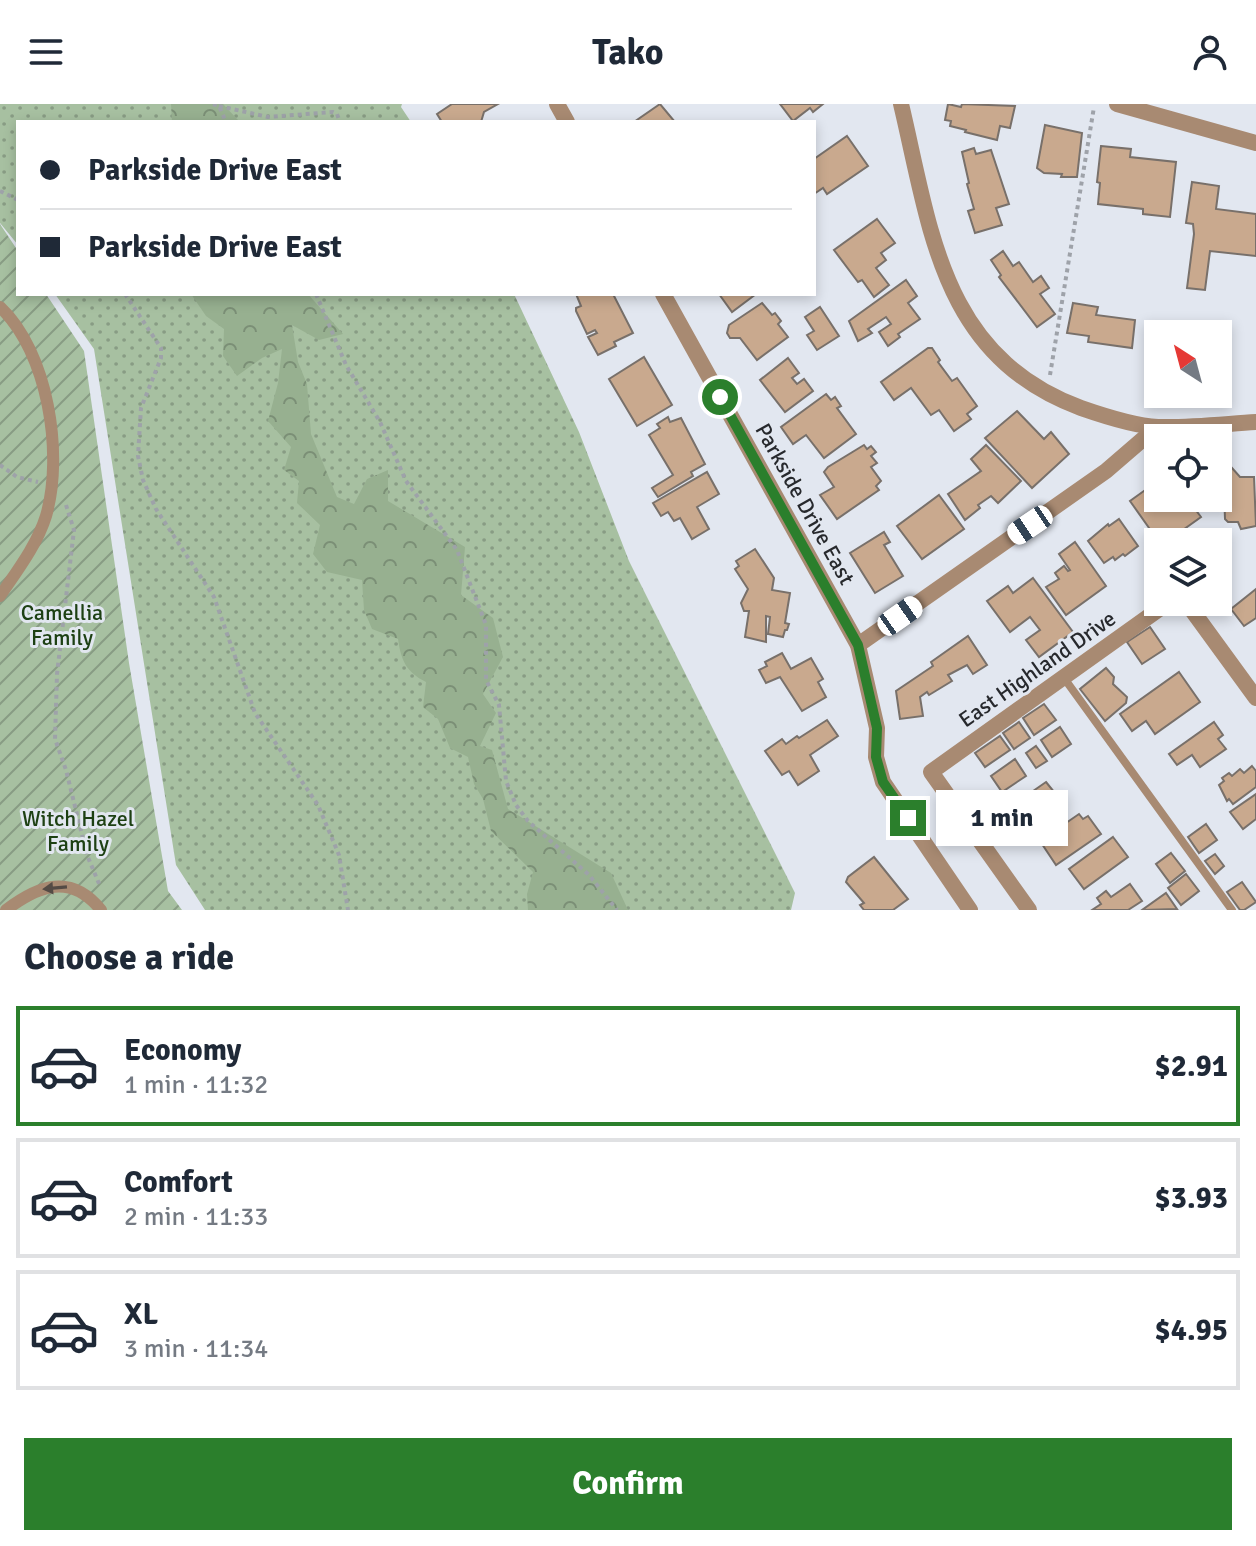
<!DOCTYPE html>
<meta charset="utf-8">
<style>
body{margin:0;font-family:Signika,sans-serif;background:#f2f2f3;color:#1f2937;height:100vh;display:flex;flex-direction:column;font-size:30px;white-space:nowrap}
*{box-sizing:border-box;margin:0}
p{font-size:26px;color:#747a83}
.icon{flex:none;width:44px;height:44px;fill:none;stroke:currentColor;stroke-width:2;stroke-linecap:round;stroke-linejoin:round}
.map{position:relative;height:806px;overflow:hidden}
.side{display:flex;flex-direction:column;background:#fff;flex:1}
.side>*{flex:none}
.top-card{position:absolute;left:16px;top:16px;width:800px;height:176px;border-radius:0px;box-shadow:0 4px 12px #0003;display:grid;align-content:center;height:176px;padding:0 24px;background:#fff}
.needle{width:52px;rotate:324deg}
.buttons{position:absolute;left:1144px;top:216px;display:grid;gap:16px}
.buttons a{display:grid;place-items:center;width:88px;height:88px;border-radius:0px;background:#fff;box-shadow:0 4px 12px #0003;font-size:40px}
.end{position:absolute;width:36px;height:36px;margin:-18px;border:10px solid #2b7f2c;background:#fff;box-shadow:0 0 0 4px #fff}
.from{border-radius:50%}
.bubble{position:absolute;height:56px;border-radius:0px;background:#fff;box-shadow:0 4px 12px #0003;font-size:26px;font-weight:800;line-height:56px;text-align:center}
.car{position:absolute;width:24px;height:48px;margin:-24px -12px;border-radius:10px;box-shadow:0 0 6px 2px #0007;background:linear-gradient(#fff 24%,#345 0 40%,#fff 0 76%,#345 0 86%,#fff 0)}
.top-card b{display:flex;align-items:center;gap:28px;height:76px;font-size:30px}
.top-card b+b{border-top:2px solid #e0e1e3}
.top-card i{width:20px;height:20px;background:#1f2937}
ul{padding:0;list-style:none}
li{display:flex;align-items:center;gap:24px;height:120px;margin:0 16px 12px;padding:0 8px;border:4px solid #e0e1e3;border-radius:0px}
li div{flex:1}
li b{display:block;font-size:30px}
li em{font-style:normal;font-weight:800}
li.active{border-color:#2b7f2c}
li>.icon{width:72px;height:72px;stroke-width:1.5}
h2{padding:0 24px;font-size:36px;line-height:96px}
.cta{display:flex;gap:16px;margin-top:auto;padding:16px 24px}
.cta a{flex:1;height:92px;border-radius:0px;background:#2b7f2c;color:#fff;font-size:32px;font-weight:800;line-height:92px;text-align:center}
header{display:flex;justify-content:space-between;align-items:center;height:104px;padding:0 24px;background:#fff;font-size:36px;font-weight:800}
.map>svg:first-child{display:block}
.grass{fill:url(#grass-dots)}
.forest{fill:url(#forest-crowns)}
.garden{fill:url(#garden-furrows)}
.building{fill:#c9a98e;stroke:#78706a;stroke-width:2}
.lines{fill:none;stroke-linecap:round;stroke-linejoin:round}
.path{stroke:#9ea2a9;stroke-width:4;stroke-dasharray:4 4;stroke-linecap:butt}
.service{stroke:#a88a72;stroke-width:8}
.pedestrian{stroke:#a88a72;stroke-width:12}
.minor{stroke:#a88a72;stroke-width:16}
.oneway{fill:#544b45}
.route{stroke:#2b7f2c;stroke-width:10}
.labels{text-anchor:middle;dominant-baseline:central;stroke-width:6;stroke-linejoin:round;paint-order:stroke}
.street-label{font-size:22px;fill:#27292d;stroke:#e2e7f0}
.park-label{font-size:22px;fill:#1d4013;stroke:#e2e7f0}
</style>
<header><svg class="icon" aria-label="menu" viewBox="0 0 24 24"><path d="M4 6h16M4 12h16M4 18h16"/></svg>Tako<svg class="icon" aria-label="person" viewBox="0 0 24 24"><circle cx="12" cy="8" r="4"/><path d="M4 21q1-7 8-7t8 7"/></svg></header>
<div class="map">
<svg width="1256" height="806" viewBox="0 0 1256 806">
<defs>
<pattern id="grass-dots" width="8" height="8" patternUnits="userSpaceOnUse" patternTransform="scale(2)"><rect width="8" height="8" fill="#a7c0a1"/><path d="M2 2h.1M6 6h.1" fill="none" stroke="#889c84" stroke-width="1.8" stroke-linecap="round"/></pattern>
<pattern id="forest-crowns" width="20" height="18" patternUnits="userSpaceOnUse" patternTransform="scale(2)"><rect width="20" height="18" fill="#97b090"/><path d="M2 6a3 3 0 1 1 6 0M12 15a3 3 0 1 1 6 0" fill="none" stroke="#7b8f76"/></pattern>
<pattern id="garden-furrows" width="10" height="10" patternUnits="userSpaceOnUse" patternTransform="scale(2)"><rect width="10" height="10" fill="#a7c0a1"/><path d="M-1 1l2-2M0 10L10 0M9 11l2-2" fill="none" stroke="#889c84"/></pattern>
</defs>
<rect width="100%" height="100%" fill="#e2e7f0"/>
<g class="grass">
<path d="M0,0H402L401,3L411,18H18V141L0,119Z"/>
<path d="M55,190H514L579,328L629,457L795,789L791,806H205L176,761L94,245Z"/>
</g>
<g class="forest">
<path d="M171,0H223L238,16L236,18H172Z"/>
<path d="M191,190H308L343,230L319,236L292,221L298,258L307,280L311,330L337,393L354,400L367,375L388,366V397L465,443L461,491L493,514L503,553L483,590L496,609L480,642L492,646L508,705L611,769L628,806H528L527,790L533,768L491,727L483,695L474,680L468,653L450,644L438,615L423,603L426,578C406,568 401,556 398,535L372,525L364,506L362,476L327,468L313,450L320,421L297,399L299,377L284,366L291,343L268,317L278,279L282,245L262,254L237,272L223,252L224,225L206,212Z"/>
</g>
<path class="garden" d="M0,120L18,147V190H46L84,247L129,559L168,787L182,806H0Z"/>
<g class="building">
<path d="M452,0H498L484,8L481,18H442L437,10Z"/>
<path d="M660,0L675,18H634Z"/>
<path d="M780,0H823L813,8L810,4L793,17Z"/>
<path d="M948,0L961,3L962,0L1015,2L1010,24L1000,22L997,36L965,28L966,26L950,22L951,17L945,16Z"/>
<path d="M1045,21L1082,29L1077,73H1061L1062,70L1044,69L1037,64Z"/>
<path d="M847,32L868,62L827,90L823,84L814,90V55Z"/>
<path d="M1101,42L1131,45L1130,53L1176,58L1170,113L1143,110V105L1098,100L1100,79L1097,78Z"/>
<path d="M974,44L976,50L991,46L1009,100L996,104L1002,121L975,129L968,107L974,105L967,80L969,79L962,48Z"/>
<path d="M1192,78L1219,82L1216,105L1256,110V152L1210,147L1205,186L1187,184L1194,130L1193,120L1186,119Z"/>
<path d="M877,115L895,139L881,149L886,156L876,164L889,181L874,193L862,176L858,178L834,146Z"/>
<path d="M1003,147L1013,162L1019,158L1033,178L1041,172L1049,184L1040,190L1055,210L1037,223L999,173L1001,171L991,156Z"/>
<path d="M906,176L917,192L908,199L920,215L898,230L900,233L888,242L879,228L891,220L886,213L868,225L872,229L858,237L849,217Z"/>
<path d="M576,190H613L633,229L614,238L616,242L598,251L588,233L597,229L595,226L587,230L576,207V204L581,202Z"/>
<path d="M719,190H756L732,208Z"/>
<path d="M762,199L772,211L775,209L781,217L778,220L788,233L757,256L740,234H730L727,229L729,221Z"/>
<path d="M1073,199L1098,203L1096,211L1135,216L1132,244L1088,238L1089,232L1067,229Z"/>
<path d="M820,203L839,232L817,246L807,231L814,227L805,213Z"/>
<path d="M928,244H932L940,256L938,258L952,277L957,274L977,302L967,310L971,315L954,327L939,306L931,311L911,284L894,296L881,278Z"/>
<path d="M644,253L672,301L637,322L609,275Z"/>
<path d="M788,254L799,269L792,274L797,280L804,275L813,287L785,308L760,276Z"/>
<path d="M826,290L831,296L835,293L841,302L837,304L856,330L824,354L806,331L793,340L781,323Z"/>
<path d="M1017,307L1044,335L1051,328L1069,350L1032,384L985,334Z"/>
<path d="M668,313L670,318L681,314L705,360L691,368L693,372L658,393L652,384L673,371L649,331L660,324L657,320Z"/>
<path d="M864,341L867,345L871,342L876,348L871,352L877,359L871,363L881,377L876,382L879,386L837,415L820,391L834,383L824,368L828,363Z"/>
<path d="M986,341L1021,377L998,399L991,392L978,401L980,404L965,416L948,390L981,367L971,355Z"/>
<path d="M1224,355L1240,373H1254L1256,422L1241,425L1238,418H1228L1225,415L1224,386L1218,379V360Z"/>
<path d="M707,368L719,390L697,403L709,425L692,435L680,414L674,417L668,408L661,412L653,399Z"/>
<path d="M1148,384L1156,394H1210L1195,405L1201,413L1166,438H1159L1130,397Z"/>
<path d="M939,391L964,425L922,455L897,422Z"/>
<path d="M1119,415L1138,442L1125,452L1123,450L1115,456L1113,453L1104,459L1088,437L1108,420L1109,422Z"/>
<path d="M884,428L890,438L884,441L903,472L875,489L850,449Z"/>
<path d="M1075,438L1106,482L1066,511L1046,483L1059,475L1055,469L1064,462L1068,467L1070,466L1059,450Z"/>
<path d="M755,445L774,474L772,486L790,489L785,519L789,520L787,526H785L783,533L768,530L770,513L766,512V538L745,533L749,507H744L741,499L748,485L735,465L739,462L736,457Z"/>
<path d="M1033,474L1073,528L1039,553L1026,536L1040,526L1030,513L1010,528L987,497L1008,482L1013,489Z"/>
<path d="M1256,485V514L1244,522L1231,505Z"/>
<path d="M1150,523L1165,545L1142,560L1127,538Z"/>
<path d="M968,532L987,561L973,570L967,561L952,569L948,571L952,577L929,591L927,588L920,593L923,612L900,615L896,587L933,562L931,558Z"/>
<path d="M782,549L791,565L811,554L823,575L818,578L826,593L802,607L780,573L766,579L759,566L767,562L765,558Z"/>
<path d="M1106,564L1114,573L1113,580L1127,593L1126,599L1105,617L1080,585Z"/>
<path d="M1179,568L1200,598L1155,630L1146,617L1132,627L1120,610Z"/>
<path d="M1044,600L1056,616L1034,631L1023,614Z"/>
<path d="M827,616L838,632L810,651L819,667L798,681L789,667L782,671L765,647L782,635L786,640L797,632L799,634Z"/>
<path d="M1019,618L1030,634L1014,645L1003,629Z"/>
<path d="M1214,618L1223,631L1218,635L1226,645L1200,663L1192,651L1177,661L1169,650Z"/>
<path d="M1060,623L1071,640L1052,653L1041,636Z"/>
<path d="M1000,632L1010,646L985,663L975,649Z"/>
<path d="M1036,642L1047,657L1036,664L1026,649Z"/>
<path d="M1015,655L1026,672L1002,688L991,672Z"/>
<path d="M1252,662L1256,667V683L1233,700L1229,695L1227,697L1219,681L1224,677L1222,674L1229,669L1232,672L1240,665L1244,669Z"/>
<path d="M1046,678L1063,699L1033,721L1016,699Z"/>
<path d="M1256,690V715L1243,725L1230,708Z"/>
<path d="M1079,710L1083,715L1088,712L1101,730L1056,761L1040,737Z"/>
<path d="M1206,720L1217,736L1199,749L1188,733Z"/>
<path d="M1113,733L1128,753L1084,785L1069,765Z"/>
<path d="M1171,749L1185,767L1170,779L1156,760Z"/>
<path d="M1215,750L1224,762L1215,770L1205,757Z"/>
<path d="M874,753L908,795L893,806H864L860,801L864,799L846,778L848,773Z"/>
<path d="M1186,770L1199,787L1181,801L1168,784Z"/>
<path d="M1242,778L1256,798L1244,806H1240L1227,788Z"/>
<path d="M1130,780L1142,797L1128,806H1092L1101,800L1097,794L1106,787L1111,793Z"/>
<path d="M1166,789L1177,805L1142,806Z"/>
</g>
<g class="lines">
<g class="path">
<path d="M213,0L219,2L226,18"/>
<path d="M219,2L268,13L333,8L337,10L340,18"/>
<path d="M0,87L18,96"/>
<path d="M125,190L161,244V254L141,304L138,352L143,376L156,405L214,493L255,609L318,701L339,751L348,806"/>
<path d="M316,190L346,261L380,318L406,377L457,446L486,521V576L499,601L506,677L516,701L528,717L589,771L617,806"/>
<path d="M1050,271L1094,3"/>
<path d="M0,361L17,373L38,378"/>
<path d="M66,401L74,426L57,570L55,635L66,666L87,751L100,782"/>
</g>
<path class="service" d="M1064,574L1232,806"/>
<g class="pedestrian">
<path d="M0,203C48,248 64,350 46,412C37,441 17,467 0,492"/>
<path d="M6,806C39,781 71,769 101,806"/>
</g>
<g class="minor">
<path d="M557,0L567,18"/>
<path d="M901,0C931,126 941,252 1081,304C1104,312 1134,322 1158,323C1190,324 1224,320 1256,318"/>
<path d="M1117,0L1256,39"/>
<path d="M663,190L858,541L877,624L876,653L883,678L970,806"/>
<path d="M1186,498L1256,594"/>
<path d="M858,541L1106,367L1157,323"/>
<path d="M1029,806L931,668L1169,498"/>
</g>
</g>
<defs><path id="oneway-solid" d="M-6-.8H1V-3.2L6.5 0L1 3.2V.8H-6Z" transform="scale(2)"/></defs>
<use class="oneway" href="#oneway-solid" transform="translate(55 784) rotate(175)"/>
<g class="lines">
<path class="route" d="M720,293L858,541L877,624L876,653L883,678L908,714"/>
</g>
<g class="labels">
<g class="street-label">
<text transform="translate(805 400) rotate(61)">Parkside Drive East</text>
<text transform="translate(1037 565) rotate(-35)">East Highland Drive</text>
</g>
<g class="park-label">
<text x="62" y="508">Camellia<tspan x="62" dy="25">Family</tspan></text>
<text x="78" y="714">Witch Hazel<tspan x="78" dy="25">Family</tspan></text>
</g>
</g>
</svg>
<div class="buttons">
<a><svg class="needle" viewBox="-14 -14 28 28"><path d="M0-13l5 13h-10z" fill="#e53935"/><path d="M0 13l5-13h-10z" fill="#747a83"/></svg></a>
<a><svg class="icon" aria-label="locate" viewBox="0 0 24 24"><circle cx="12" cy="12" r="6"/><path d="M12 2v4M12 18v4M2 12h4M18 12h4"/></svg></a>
<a><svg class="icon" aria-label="layers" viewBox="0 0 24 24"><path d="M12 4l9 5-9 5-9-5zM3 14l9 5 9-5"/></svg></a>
</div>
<i class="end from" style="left:720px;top:293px"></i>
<i class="end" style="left:908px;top:714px"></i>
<div class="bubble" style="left:936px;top:686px;width:132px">1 min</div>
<i class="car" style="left:1030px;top:421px;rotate:236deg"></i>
<i class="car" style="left:900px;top:512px;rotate:55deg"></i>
<div class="top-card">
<b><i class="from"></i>Parkside Drive East</b>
<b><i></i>Parkside Drive East</b>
</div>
</div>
<section class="side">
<h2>Choose a ride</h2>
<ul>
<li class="active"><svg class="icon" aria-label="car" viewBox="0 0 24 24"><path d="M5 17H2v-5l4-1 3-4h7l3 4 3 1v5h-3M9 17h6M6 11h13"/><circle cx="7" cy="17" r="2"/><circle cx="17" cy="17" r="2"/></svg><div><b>Economy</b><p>1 min · 11:32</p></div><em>$2.91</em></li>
<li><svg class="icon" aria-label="car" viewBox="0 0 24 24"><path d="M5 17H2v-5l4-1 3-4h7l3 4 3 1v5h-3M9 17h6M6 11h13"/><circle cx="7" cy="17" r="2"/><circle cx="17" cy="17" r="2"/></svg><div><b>Comfort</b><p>2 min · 11:33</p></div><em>$3.93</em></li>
<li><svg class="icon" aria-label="car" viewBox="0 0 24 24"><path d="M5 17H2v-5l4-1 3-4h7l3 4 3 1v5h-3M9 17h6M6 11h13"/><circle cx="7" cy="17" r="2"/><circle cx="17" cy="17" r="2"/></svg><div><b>XL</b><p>3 min · 11:34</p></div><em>$4.95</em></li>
</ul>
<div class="cta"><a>Confirm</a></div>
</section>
